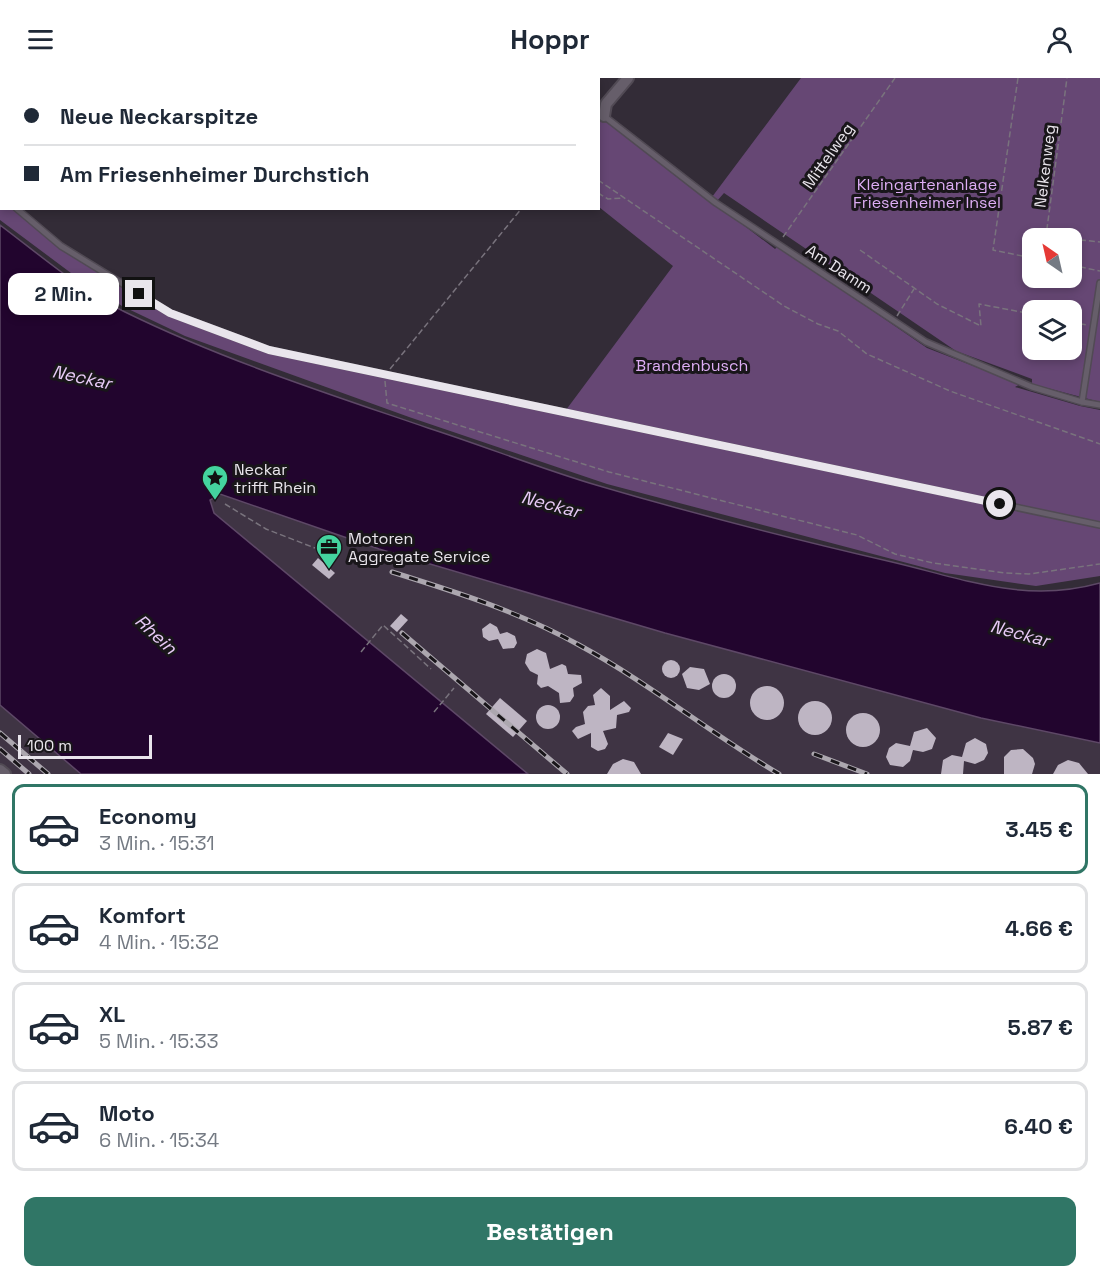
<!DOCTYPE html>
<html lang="de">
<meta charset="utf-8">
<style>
body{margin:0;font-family:"Space Grotesk",sans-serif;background:#f6f6f7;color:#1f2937;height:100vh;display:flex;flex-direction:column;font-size:22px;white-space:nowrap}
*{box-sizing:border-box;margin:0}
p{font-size:20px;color:#747a83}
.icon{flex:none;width:33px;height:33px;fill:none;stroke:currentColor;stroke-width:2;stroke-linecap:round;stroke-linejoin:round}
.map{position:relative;height:696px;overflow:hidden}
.sheet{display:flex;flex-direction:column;background:#fff;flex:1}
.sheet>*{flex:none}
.guide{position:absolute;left:0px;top:0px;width:600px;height:132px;box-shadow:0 3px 9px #0003;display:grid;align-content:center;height:132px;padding:0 24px;background:#fff}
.needle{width:39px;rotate:326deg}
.tools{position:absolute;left:1022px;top:150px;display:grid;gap:12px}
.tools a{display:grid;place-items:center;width:60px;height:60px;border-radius:12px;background:#fff;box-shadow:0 3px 9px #0003;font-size:30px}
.scale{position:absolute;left:18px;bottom:15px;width:134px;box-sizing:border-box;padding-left:6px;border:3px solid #e9e5ec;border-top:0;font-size:16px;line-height:21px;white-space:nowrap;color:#e9e5ec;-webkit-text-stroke:4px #19161a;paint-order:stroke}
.end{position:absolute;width:27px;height:27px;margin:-14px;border:8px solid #e9e5ec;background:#111;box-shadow:0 0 0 3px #111}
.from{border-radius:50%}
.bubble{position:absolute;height:42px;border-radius:12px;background:#fff;box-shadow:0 3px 9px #0003;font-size:20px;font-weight:700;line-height:42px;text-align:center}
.guide b{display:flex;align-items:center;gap:21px;height:57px;font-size:22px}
.guide b+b{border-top:2px solid #e0e1e3}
.guide i{width:15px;height:15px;background:#1f2937}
ul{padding:10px 0 0;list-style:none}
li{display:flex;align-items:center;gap:18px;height:90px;margin:0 12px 9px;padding:0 12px;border:3px solid #e0e1e3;border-radius:12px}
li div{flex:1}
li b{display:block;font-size:22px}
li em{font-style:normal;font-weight:700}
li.active{border-color:#307666}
li>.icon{width:54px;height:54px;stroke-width:1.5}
.action{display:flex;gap:12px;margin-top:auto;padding:12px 24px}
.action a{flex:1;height:69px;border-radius:12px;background:#307666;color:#fff;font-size:24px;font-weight:700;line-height:69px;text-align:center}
header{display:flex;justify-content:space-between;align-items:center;height:78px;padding:0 24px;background:#fff;font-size:27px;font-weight:700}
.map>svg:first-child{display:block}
.built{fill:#3f3444}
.green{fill:#664774;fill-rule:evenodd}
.water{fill:#22052e;stroke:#5e4867;stroke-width:1.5}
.building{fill:#beb5c3}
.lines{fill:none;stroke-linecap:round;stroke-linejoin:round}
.service-casing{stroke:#514a54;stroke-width:8}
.minor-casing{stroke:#514a54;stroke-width:14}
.path{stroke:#79737d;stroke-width:1.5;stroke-dasharray:6 3;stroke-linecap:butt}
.service{stroke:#665e6a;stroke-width:5}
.minor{stroke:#665e6a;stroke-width:10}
.rail-casing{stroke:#aca7af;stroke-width:5}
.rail{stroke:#19161a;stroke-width:3;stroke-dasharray:9;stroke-linecap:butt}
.route{stroke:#e9e5ec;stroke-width:8}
.labels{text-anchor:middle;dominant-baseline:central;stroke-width:6;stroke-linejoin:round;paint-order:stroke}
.street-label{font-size:16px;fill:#e9e5ec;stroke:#19161a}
.park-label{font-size:16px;fill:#deaef5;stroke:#19161a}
.poi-label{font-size:16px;fill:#e9e5ec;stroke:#19161a;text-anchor:start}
.water-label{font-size:18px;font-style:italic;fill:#e8cbf7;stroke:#19161a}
</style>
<header><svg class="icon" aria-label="menu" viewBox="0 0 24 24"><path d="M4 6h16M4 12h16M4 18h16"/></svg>Hoppr<svg class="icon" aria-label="person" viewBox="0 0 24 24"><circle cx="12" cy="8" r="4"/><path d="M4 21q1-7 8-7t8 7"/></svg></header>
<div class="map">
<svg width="1100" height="696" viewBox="0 0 1100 696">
<rect width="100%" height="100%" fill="#332c37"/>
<g class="built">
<path d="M220,416L379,471L665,555L981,640L1100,665V696H528L214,435L210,422Z"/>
<path d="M0,627L81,696H0Z"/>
</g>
<g class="green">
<path d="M0,0H113L2,2V130L16,131L61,168L170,235L269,272L563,336L673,188L599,129V37L775,171L778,168L927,270L1020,306L1015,309L1080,328L1100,332V498L1036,508L945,495L607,406L409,339L185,258L122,228L71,195L0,142Z"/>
<path d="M801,0H1100V324L1032,306V301L956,273L724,115L717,123L712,119ZM1032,160H1071V200H1032ZM1032,232H1071V272H1032Z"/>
</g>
<path class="water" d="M0,147C40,177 80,212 125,234C223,282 326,315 428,350C484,368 539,390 596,407C694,436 793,461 892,484C964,501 1025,526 1100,505V665L981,640L665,555L379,471L220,416L210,422L214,435L528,696H81L0,627Z"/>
<g class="building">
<path d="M318,480L335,495L329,501L312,487Z"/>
<path d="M401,536L408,542L397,554L390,548Z"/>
<path d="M490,545L497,549L500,556L507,554L515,558L517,565L514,570L503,571L498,561L489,563L483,559L482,551Z"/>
<path d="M537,571L546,575L550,591L562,586L566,588L568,596L581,597L582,605L573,610L574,618L570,624L560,625L559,615L548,608L541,610L537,606L538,597L530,593L525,585L527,576Z"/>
<circle cx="671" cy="591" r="9"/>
<path d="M690,589L704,591L710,606L699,612L687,610L682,596Z"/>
<circle cx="724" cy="608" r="12"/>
<circle cx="767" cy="625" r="17"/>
<path d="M601,610L610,618V632L624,623L631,630L629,634L617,637L616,650L603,653L608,666L605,671L598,673L591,669V655L578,661L572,653L576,649L585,646L583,634L588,628L595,627L593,617Z"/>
<path d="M500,620L527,643L513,659L486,636Z"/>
<circle cx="815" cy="640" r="17"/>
<circle cx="548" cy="639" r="12"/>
<circle cx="863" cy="652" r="17"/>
<path d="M927,650L936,660L932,671L923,674L913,672L910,683L903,689L890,687L886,679L889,670L896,665L910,668L914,654Z"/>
<path d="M668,655L683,661L673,677L659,669Z"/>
<path d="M975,660L986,666L988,675L984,682L975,686L964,683L963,696H941L943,682L952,677L962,679L966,665Z"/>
<path d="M1023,671L1033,680L1035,686L1032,696H1004V679L1011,672Z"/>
<path d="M623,681L634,684L641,696H607L613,686Z"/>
<path d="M1068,682L1079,685L1088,696H1053L1058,687Z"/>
</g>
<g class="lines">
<g class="service-casing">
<g id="service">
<path d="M604,38L716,125L926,264L1032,309L1082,324"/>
<path d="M0,117L2,118"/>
<path d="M16,130L61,168L170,235L269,272L1100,447"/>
<path d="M1100,205L1082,324L1100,327"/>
</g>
</g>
<g class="minor-casing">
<g id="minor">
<path d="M604,38L606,26L628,0"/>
<path d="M0,692L5,696"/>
</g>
</g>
<g class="path">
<path d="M476,0L478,2"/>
<path d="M560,0L561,2"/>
<path d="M1018,0L993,172L1032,180"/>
<path d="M94,2L95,0"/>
<path d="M598,102L784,228L818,246L838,253L867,276L950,313L1100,366"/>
<path d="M598,115L608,121L623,120"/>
<path d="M783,159L895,0"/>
<path d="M1067,160L1046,158L1067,0"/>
<path d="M1071,161L1100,164"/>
<path d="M860,172L937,226L981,248L979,226L1032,236"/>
<path d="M1071,187L1100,193"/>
<path d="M897,238L914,211"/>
<path d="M1071,244L1087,247"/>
<path d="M390,291L522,130"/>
<path d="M385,303L387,325L609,394L857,457L895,476L933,485L1005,495L1029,496L1100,486"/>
<path d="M225,426L266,451L315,470"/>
<path d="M361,574L383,547L431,591"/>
<path d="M434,634L454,610"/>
</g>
<use href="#service" class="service"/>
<use href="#minor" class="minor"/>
<g class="rail-casing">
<g id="rail">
<path d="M392,494C456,514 520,534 579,567C649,605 710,655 779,696"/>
<path d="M402,555L567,696"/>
<path d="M0,655L48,696"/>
<path d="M0,671L29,696"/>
<path d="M814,676L867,696"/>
</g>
</g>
<use href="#rail" class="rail"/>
</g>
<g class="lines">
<path class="route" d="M139,216L170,235L269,272L1000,426"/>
</g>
<defs>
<g id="sight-pin" transform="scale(1.35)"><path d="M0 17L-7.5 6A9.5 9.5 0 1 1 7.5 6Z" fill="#44d49f" stroke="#19161a"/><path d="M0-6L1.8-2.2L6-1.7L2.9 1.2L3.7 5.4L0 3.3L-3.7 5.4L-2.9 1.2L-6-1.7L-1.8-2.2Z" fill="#111"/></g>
<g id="office-pin" transform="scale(1.35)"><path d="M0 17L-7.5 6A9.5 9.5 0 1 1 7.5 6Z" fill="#44d49f" stroke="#19161a"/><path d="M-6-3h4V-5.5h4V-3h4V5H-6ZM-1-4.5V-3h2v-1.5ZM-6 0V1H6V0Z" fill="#111"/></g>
</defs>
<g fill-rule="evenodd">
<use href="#sight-pin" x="215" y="400"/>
<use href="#office-pin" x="329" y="469"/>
</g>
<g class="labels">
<g class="street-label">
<text transform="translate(828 78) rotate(-55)">Mittelweg</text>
<text transform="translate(1045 88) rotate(-83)">Nelkenweg</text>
<text transform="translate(839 191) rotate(33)">Am Damm</text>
</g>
<g class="park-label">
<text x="927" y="106">Kleingartenanlage<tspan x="927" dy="18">Friesenheimer Insel</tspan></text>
<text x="692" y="287">Brandenbusch</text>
</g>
<g class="poi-label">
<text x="234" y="391">Neckar<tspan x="234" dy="18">trifft Rhein</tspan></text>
<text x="348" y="460">Motoren<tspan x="348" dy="18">Aggregate Service</tspan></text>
</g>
<g class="water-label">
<text transform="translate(82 299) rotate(12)">Neckar</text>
<text transform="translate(551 426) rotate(15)">Neckar</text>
<text transform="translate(1020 555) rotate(15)">Neckar</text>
<text transform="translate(156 556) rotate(42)">Rhein</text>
</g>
</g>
</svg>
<div class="tools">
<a><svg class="needle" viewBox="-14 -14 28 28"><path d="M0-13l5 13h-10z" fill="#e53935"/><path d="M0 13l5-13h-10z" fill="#747a83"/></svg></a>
<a><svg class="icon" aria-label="layers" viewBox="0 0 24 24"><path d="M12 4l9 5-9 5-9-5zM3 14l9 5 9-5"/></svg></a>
</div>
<div class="scale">100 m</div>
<i class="end from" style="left:1000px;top:426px"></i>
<i class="end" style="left:139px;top:216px"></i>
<div class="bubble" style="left:8px;top:195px;width:111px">2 Min.</div>
<div class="guide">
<b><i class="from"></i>Neue Neckarspitze</b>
<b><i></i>Am Friesenheimer Durchstich</b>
</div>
</div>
<section class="sheet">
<ul>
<li class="active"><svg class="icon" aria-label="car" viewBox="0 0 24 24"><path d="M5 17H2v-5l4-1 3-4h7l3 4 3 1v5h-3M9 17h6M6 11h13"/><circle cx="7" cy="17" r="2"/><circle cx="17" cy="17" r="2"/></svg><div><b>Economy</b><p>3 Min. · 15:31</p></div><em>3.45 €</em></li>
<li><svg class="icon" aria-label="car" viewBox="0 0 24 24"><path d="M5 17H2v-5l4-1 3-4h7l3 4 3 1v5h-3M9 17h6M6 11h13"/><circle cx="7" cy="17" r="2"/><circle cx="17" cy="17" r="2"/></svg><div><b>Komfort</b><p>4 Min. · 15:32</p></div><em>4.66 €</em></li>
<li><svg class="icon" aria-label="car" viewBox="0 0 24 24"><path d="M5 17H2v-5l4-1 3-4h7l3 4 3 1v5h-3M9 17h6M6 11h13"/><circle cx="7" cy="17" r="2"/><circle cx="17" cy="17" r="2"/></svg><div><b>XL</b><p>5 Min. · 15:33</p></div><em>5.87 €</em></li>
<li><svg class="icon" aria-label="car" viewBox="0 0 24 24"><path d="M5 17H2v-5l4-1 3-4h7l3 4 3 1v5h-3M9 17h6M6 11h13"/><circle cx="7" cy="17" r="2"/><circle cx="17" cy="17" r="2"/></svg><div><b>Moto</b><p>6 Min. · 15:34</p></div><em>6.40 €</em></li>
</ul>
<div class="action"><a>Bestätigen</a></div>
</section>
